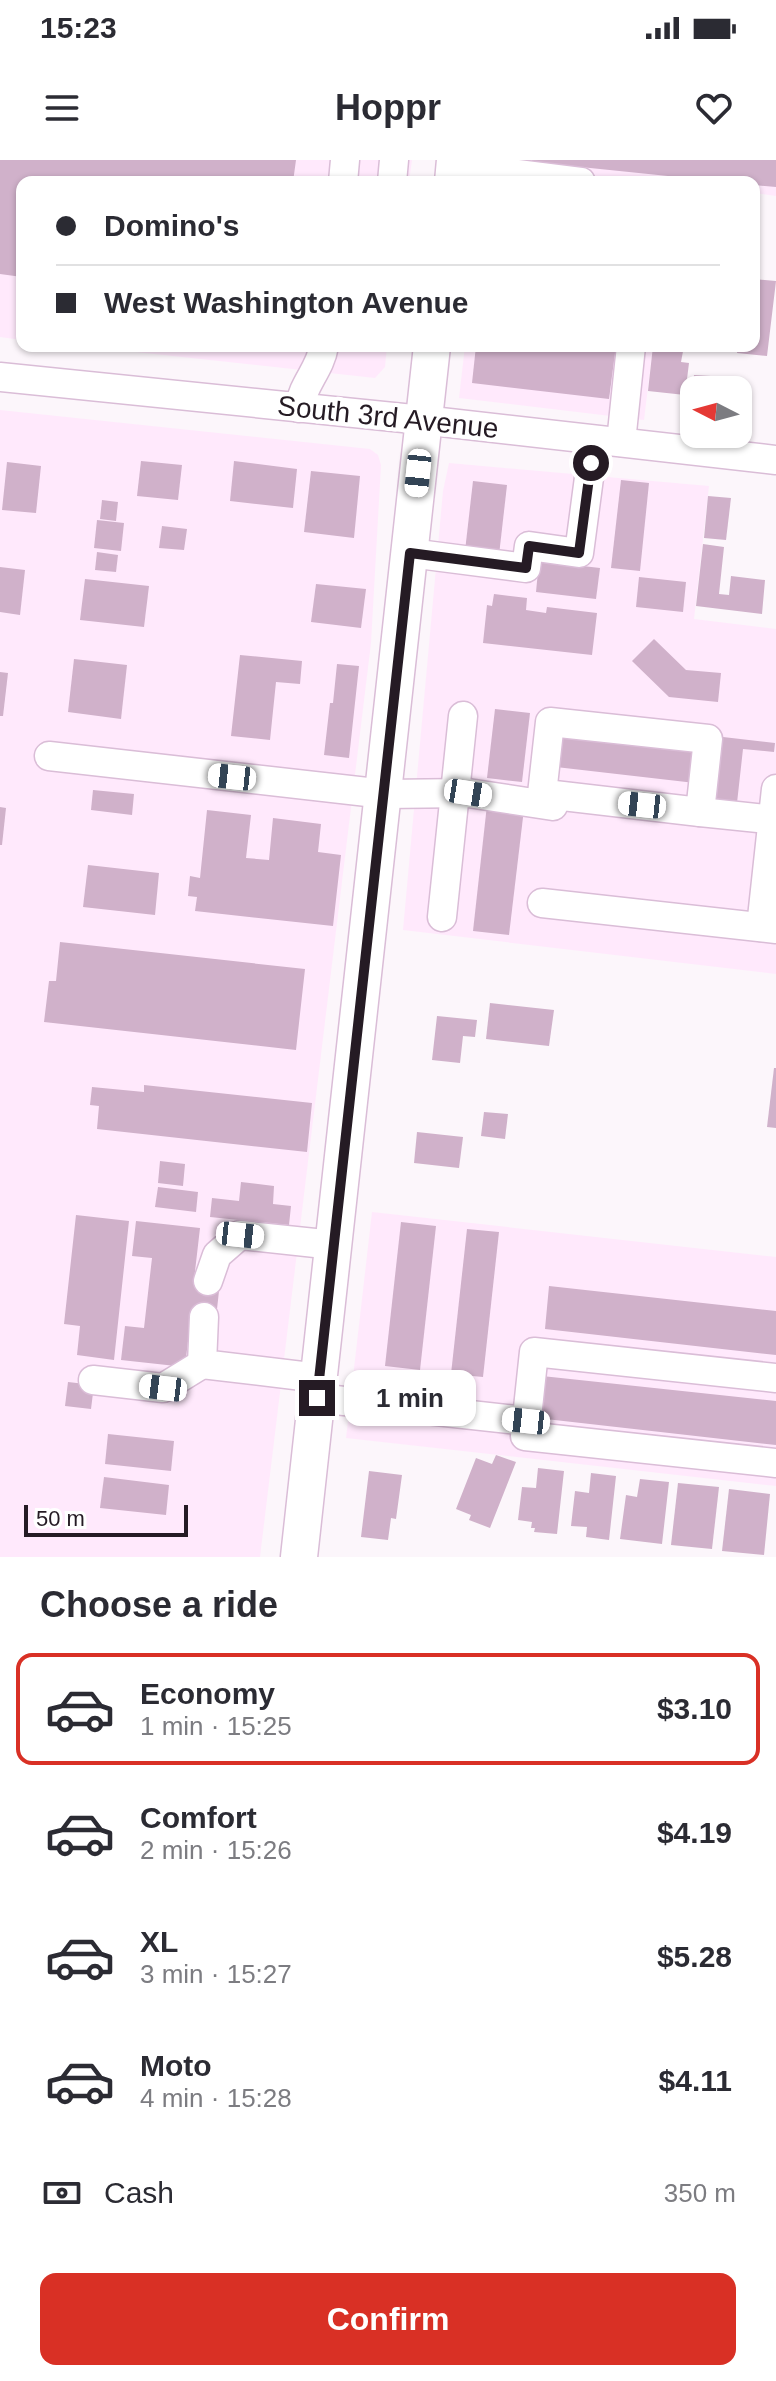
<!DOCTYPE html>
<meta charset="utf-8">
<style>
body{margin:0;font-family:Helvetica,sans-serif;background:#f7f7f7;color:#2b2b33;height:100vh;display:flex;flex-direction:column;font-size:30px;white-space:nowrap}
*{box-sizing:border-box;margin:0}
p{font-size:26px;color:#7c7c81}
.icon{flex:none;width:44px;height:44px;fill:none;stroke:currentColor;stroke-width:2;stroke-linecap:round;stroke-linejoin:round}
.map{position:relative;height:1397px;overflow:hidden}
.details{display:flex;flex-direction:column;background:#fff;flex:1}
.details>*{flex:none}
.top-card{position:absolute;left:16px;top:16px;width:744px;height:176px;border-radius:16px;box-shadow:0 2px 6px #0004;display:grid;align-content:center;height:176px;padding:0 40px;background:#fff}
.needle{width:52px;rotate:276deg}
.buttons{position:absolute;left:680px;top:216px;display:grid;gap:16px}
.buttons a{display:grid;place-items:center;width:72px;height:72px;border-radius:16px;background:#fff;box-shadow:0 2px 6px #0004;font-size:40px}
.scale{position:absolute;left:24px;bottom:20px;width:164px;box-sizing:border-box;padding-left:8px;border:4px solid #251b24;border-top:0;font-size:22px;line-height:28px;white-space:nowrap;color:#251b24;-webkit-text-stroke:6px #fff;paint-order:stroke}
.end{position:absolute;width:36px;height:36px;margin:-18px;border:10px solid #251b24;background:#fff;box-shadow:0 0 0 4px #fff}
.from{border-radius:50%}
.bubble{position:absolute;height:56px;border-radius:16px;background:#fff;box-shadow:0 2px 6px #0004;font-size:26px;font-weight:700;line-height:56px;text-align:center}
.car{position:absolute;width:24px;height:48px;margin:-24px -12px;border-radius:10px;box-shadow:0 0 6px 2px #0007;background:linear-gradient(#fff 24%,#345 0 40%,#fff 0 76%,#345 0 86%,#fff 0)}
.top-card b{display:flex;align-items:center;gap:28px;height:76px;font-size:30px}
.top-card b+b{border-top:2px solid #e1e1e2}
.top-card i{width:20px;height:20px;background:#2b2b33}
ul{padding:0;list-style:none}
li{display:flex;align-items:center;gap:24px;height:112px;margin:0 16px 12px;padding:0 24px;border:4px solid transparent;border-radius:16px}
li div{flex:1}
li b{display:block;font-size:30px}
li em{font-style:normal;font-weight:700}
li.on{border-color:#d93025}
li>.icon{width:72px;height:72px;stroke-width:1.5}
h2{padding:0 40px;font-size:36px;line-height:96px}
.pay{display:flex;align-items:center;gap:20px;height:88px;padding:0 40px;font-size:30px}
.pay p{margin-inline-start:auto}
.action{display:flex;gap:16px;margin-top:auto;padding:16px 40px}
.action a{flex:1;height:92px;border-radius:16px;background:#d93025;color:#fff;font-size:32px;font-weight:700;line-height:92px;text-align:center}
.status{display:flex;justify-content:space-between;align-items:center;height:56px;padding:0 40px;background:#fff;direction:ltr}
.status svg{height:22px;fill:currentColor}
header{display:flex;justify-content:space-between;align-items:center;height:104px;padding:0 40px;background:#fff;font-size:36px;font-weight:700}
.map>svg:first-child{display:block}
.built{fill:#ffe9fc}
.building{fill:#d0b1ca}
.lines{fill:none;stroke-linecap:round;stroke-linejoin:round}
.minor-casing{stroke:#dabdd7;stroke-width:31}
.major-casing{stroke:#dabdd7;stroke-width:39}
.minor{stroke:#fff;stroke-width:28}
.major{stroke:#fff;stroke-width:36}
.route{stroke:#251b24;stroke-width:10}
.labels{text-anchor:middle;dominant-baseline:central;stroke-width:8;stroke-linejoin:round;paint-order:stroke}
.street-label{font-size:28px;fill:#251b24;stroke:#fff}
</style>
<div class="status"><b>15:23</b><svg viewBox="0 0 49 12"><path d="M0 12V9h3v3zM5 12V6h3v6zM10 12V3h3v9zM15 12V0h3v12zM26 1h20v11H26zM47 4h2v5h-2z"/></svg></div>
<header><svg class="icon" aria-label="menu" viewBox="0 0 24 24"><path d="M4 6h16M4 12h16M4 18h16"/></svg>Hoppr<svg class="icon" aria-label="heart" viewBox="0 0 24 24"><path d="M12 20l-8-8c-3-5 5-10 8-4 3-6 11-1 8 4z"/></svg></header>
<div class="map">
<svg width="776" height="1397" viewBox="0 0 776 1397">
<rect width="100%" height="100%" fill="#fcf6fb"/>
<g class="built">
<path d="M0,0H412L409,22H22V180L0,177Z"/>
<path d="M488,0H776V36L754,33V22H485Z"/>
<path d="M80,186H387L385,207L375,218Z"/>
<path d="M465,186H653L644,260L459,238Z"/>
<path d="M0,250L370,289L378,295L381,305L371,483L260,1397H0Z"/>
<path d="M449,303L709,326L694,459L776,469V814L403,770L443,331Z"/>
<path d="M372,1052L776,1097V1326L346,1278Z"/>
</g>
<g class="building">
<path d="M0,0H296L293,22H22V117L0,114Z"/>
<path d="M532,0H776V27L754,25V22H726L532,2Z"/>
<path d="M754,119L776,121L767,196L737,193L738,186H754Z"/>
<path d="M476,186H616L609,239L472,223Z"/>
<path d="M653,186H684L681,202L689,203L685,235L648,231Z"/>
<path d="M694,215L711,216L710,230H692Z"/>
<path d="M141,301L182,305L178,340L137,336Z"/>
<path d="M234,301L297,309L293,348L230,341Z"/>
<path d="M7,302L41,306L36,353L2,350Z"/>
<path d="M311,311L360,316L354,378L304,372Z"/>
<path d="M621,320L649,323L640,411L611,408Z"/>
<path d="M473,321L507,325L499,395L465,391Z"/>
<path d="M708,336L731,338L726,380L704,378Z"/>
<path d="M102,340L118,342L116,361L100,359Z"/>
<path d="M97,360L124,363L121,391L94,388Z"/>
<path d="M162,366L187,369L184,390L159,388Z"/>
<path d="M703,384L724,387L719,434L729,435L731,416L765,420L762,454L696,446Z"/>
<path d="M97,392L118,395L116,412L95,410Z"/>
<path d="M539,401L600,408L596,439L536,432Z"/>
<path d="M0,407L25,410L20,455L0,452Z"/>
<path d="M639,417L686,422L683,452L636,447Z"/>
<path d="M85,419L149,426L144,467L80,460Z"/>
<path d="M316,424L366,429L361,468L311,462Z"/>
<path d="M494,434L527,438L526,450L546,453L547,447L597,453L592,495L483,483L487,445L492,446Z"/>
<path d="M654,479L686,510L721,513L718,542L669,537L632,501Z"/>
<path d="M240,495L302,501L300,524L276,522L270,580L231,576Z"/>
<path d="M74,499L127,505L121,559L68,552Z"/>
<path d="M337,504L359,506L349,598L324,595L330,543H333Z"/>
<path d="M0,512L8,513L3,556H0Z"/>
<path d="M495,549L530,553L522,622L487,618Z"/>
<path d="M559,575L699,591L695,623L556,607Z"/>
<path d="M723,577L775,583L774,592L743,589L737,643L716,641Z"/>
<path d="M93,630L134,634L132,655L91,650Z"/>
<path d="M487,645L524,649L509,775L473,771Z"/>
<path d="M0,647L6,648L2,685H0Z"/>
<path d="M207,650L251,655L246,698L269,700L273,658L321,664L318,692L341,695L333,766L195,751L197,737L188,736L190,716L200,718Z"/>
<path d="M88,705L159,713L155,755L83,747Z"/>
<path d="M60,782L305,809L296,890L44,862L49,821H56Z"/>
<path d="M490,843L554,850L549,886L486,879Z"/>
<path d="M437,856L477,860L475,877L463,876L460,903L432,900Z"/>
<path d="M774,908H776V968L767,967Z"/>
<path d="M144,925L312,943L307,992L97,969L99,946L90,945L92,927L144,932Z"/>
<path d="M484,952L508,954L505,979L481,976Z"/>
<path d="M417,972L463,977L459,1008L414,1003Z"/>
<path d="M160,1001L185,1004L183,1026L158,1023Z"/>
<path d="M241,1022L274,1026L273,1044L291,1046L289,1065L210,1057L212,1038L239,1041Z"/>
<path d="M158,1027L198,1032L196,1052L155,1047Z"/>
<path d="M76,1055L129,1061L114,1200L77,1195L80,1166L64,1164Z"/>
<path d="M136,1061L200,1068L194,1120L220,1122L216,1158L191,1155L185,1207L121,1200L125,1166L144,1168L152,1098L132,1096Z"/>
<path d="M401,1062L436,1066L420,1210L385,1206Z"/>
<path d="M467,1069L499,1072L483,1217L451,1214Z"/>
<path d="M549,1126L776,1151V1195L545,1169Z"/>
<path d="M542,1216L776,1241V1285L537,1258Z"/>
<path d="M68,1222L94,1225L91,1249L65,1246Z"/>
<path d="M108,1274L174,1281L171,1311L105,1304Z"/>
<path d="M496,1295L516,1302L490,1368L469,1360L471,1355L456,1349L476,1298L492,1304Z"/>
<path d="M538,1308L564,1311L557,1374L534,1372L535,1368H531L532,1362L518,1360L522,1327L536,1328Z"/>
<path d="M369,1311L402,1315L396,1359L391,1358L388,1380L361,1377Z"/>
<path d="M591,1313L616,1316L609,1380L586,1377L587,1367L571,1366L575,1331L589,1333Z"/>
<path d="M104,1317L169,1325L166,1355L100,1348Z"/>
<path d="M640,1319L669,1322L662,1384L620,1379L626,1335L637,1337Z"/>
<path d="M678,1323L719,1327L712,1389L671,1385Z"/>
<path d="M729,1329L770,1334L764,1395L722,1391Z"/>
</g>
<g class="lines">
<g class="minor-casing">
<g id="minor">
<path d="M455,6L581,22"/>
<path d="M343,22L345,0"/>
<path d="M392,22L394,0"/>
<path d="M0,217L423,260L776,300"/>
<path d="M299,248C303,223 320,210 324,186"/>
<path d="M621,282L631,186"/>
<path d="M410,393L526,408L529,386L579,393L594,280"/>
<path d="M49,596L385,634L468,633L553,646L554,635L700,652L708,579L550,562L542,634L554,635"/>
<path d="M700,652L776,660"/>
<path d="M542,743L776,769"/>
<path d="M442,757L463,556"/>
<path d="M761,767L776,629"/>
<path d="M208,1121L217,1095L240,1075L334,1085"/>
<path d="M204,1157L202,1204L319,1218"/>
<path d="M776,1218L534,1192L525,1276L776,1303"/>
<path d="M93,1220L163,1228L202,1204"/>
<path d="M317,1238L526,1261"/>
</g>
</g>
<g class="major-casing">
<g id="major">
<path d="M453,22L455,0"/>
<path d="M299,1397L432,186"/>
</g>
</g>
<use href="#minor" class="minor"/>
<use href="#major" class="major"/>
</g>
<g class="lines">
<path class="route" d="M317,1238L410,393L526,408L529,386L579,393L591,303"/>
</g>
<g class="labels">
<g class="street-label">
<text transform="translate(388 257) rotate(6)">South 3rd Avenue</text>
</g>
</g>
</svg>
<div class="buttons">
<a><svg class="needle" viewBox="-14 -14 28 28"><path d="M0-13l5 13h-10z" fill="#e53935"/><path d="M0 13l5-13h-10z" fill="#7c7c81"/></svg></a>
</div>
<div class="scale">50 m</div>
<i class="end from" style="left:591px;top:303px"></i>
<i class="end" style="left:317px;top:1238px"></i>
<div class="bubble" style="left:344px;top:1210px;width:132px">1 min</div>
<i class="car" style="left:418px;top:313px;rotate:186deg"></i>
<i class="car" style="left:232px;top:617px;rotate:276deg"></i>
<i class="car" style="left:468px;top:633px;rotate:99deg"></i>
<i class="car" style="left:642px;top:645px;rotate:276deg"></i>
<i class="car" style="left:240px;top:1075px;rotate:96deg"></i>
<i class="car" style="left:163px;top:1228px;rotate:277deg"></i>
<i class="car" style="left:526px;top:1261px;rotate:276deg"></i>
<div class="top-card">
<b><i class="from"></i>Domino's</b>
<b><i></i>West Washington Avenue</b>
</div>
</div>
<section class="details">
<h2>Choose a ride</h2>
<ul>
<li class="on"><svg class="icon" aria-label="car" viewBox="0 0 24 24"><path d="M5 17H2v-5l4-1 3-4h7l3 4 3 1v5h-3M9 17h6M6 11h13"/><circle cx="7" cy="17" r="2"/><circle cx="17" cy="17" r="2"/></svg><div><b>Economy</b><p>1 min · 15:25</p></div><em>$3.10</em></li>
<li><svg class="icon" aria-label="car" viewBox="0 0 24 24"><path d="M5 17H2v-5l4-1 3-4h7l3 4 3 1v5h-3M9 17h6M6 11h13"/><circle cx="7" cy="17" r="2"/><circle cx="17" cy="17" r="2"/></svg><div><b>Comfort</b><p>2 min · 15:26</p></div><em>$4.19</em></li>
<li><svg class="icon" aria-label="car" viewBox="0 0 24 24"><path d="M5 17H2v-5l4-1 3-4h7l3 4 3 1v5h-3M9 17h6M6 11h13"/><circle cx="7" cy="17" r="2"/><circle cx="17" cy="17" r="2"/></svg><div><b>XL</b><p>3 min · 15:27</p></div><em>$5.28</em></li>
<li><svg class="icon" aria-label="car" viewBox="0 0 24 24"><path d="M5 17H2v-5l4-1 3-4h7l3 4 3 1v5h-3M9 17h6M6 11h13"/><circle cx="7" cy="17" r="2"/><circle cx="17" cy="17" r="2"/></svg><div><b>Moto</b><p>4 min · 15:28</p></div><em>$4.11</em></li>
</ul>
<div class="pay"><svg class="icon" aria-label="cash" viewBox="0 0 24 24"><path d="M3 7h18v10H3z"/><circle cx="12" cy="12" r="2"/></svg>Cash<p>350 m</p></div>
<div class="action"><a>Confirm</a></div>
</section>
